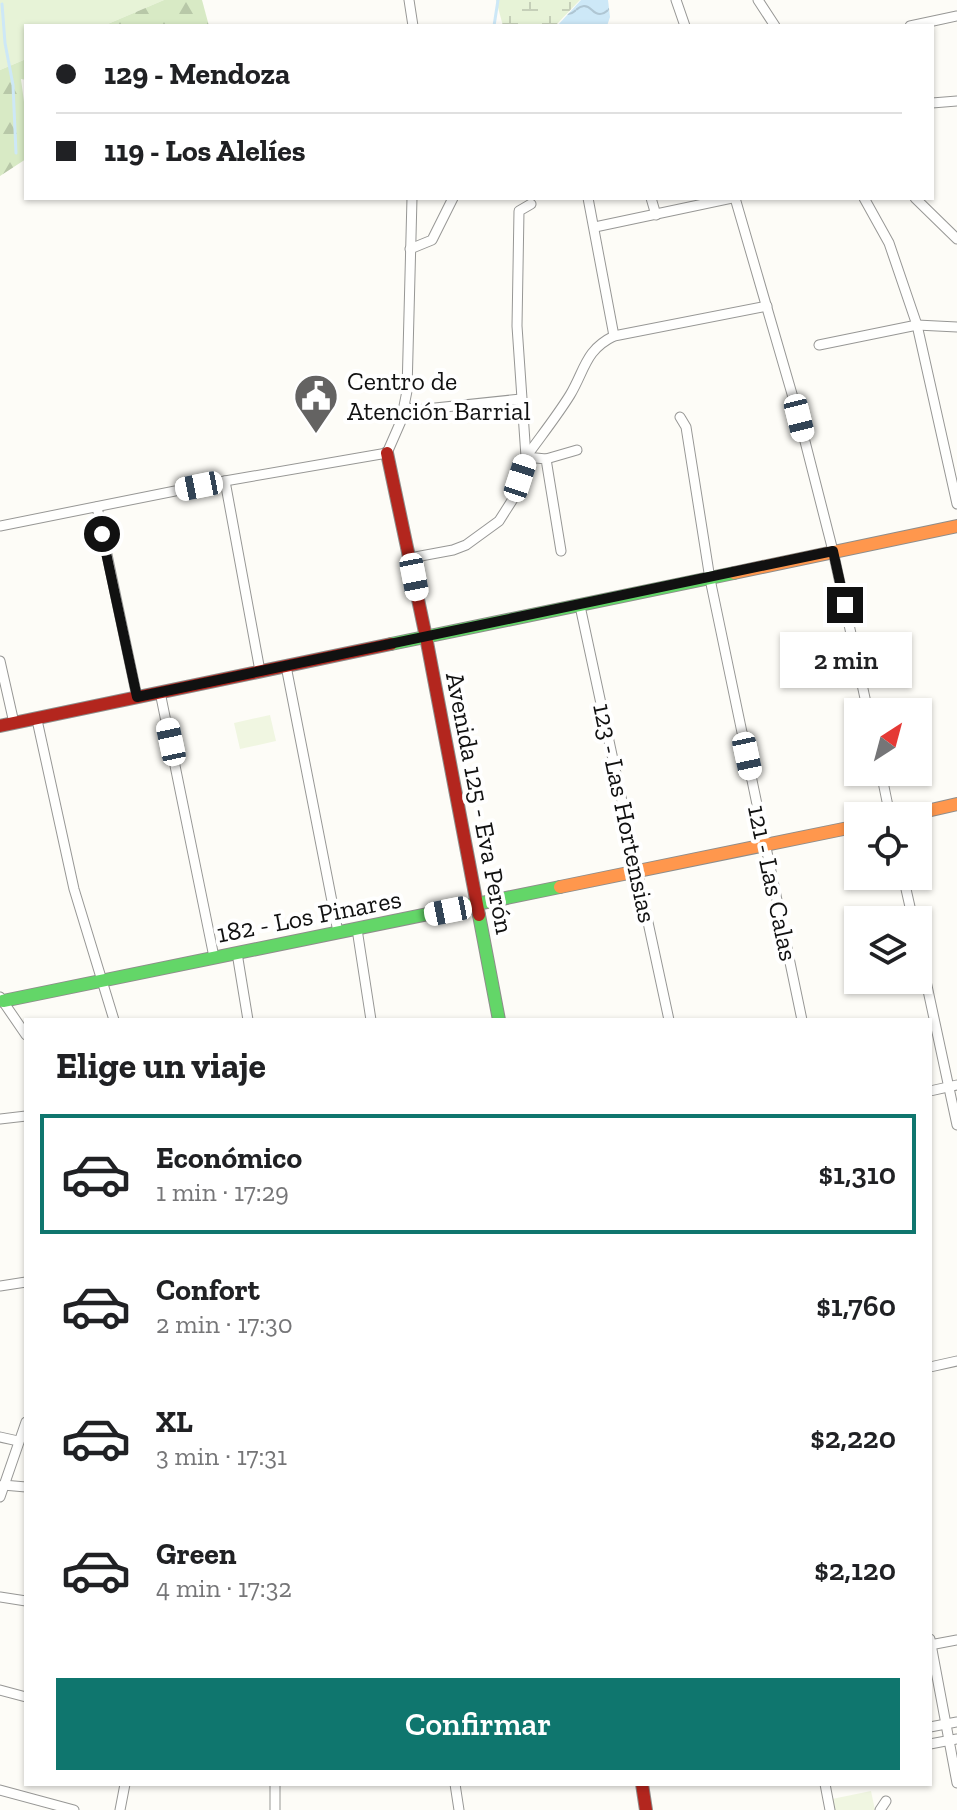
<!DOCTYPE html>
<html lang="es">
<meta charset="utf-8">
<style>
body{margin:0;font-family:"Zilla Slab",serif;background:#f6f6f6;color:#202124;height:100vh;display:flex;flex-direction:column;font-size:30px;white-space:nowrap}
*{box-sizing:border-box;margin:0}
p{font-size:26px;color:#757577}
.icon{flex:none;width:44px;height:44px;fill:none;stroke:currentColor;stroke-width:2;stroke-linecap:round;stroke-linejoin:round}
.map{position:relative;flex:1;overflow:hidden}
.sheet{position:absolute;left:24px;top:1018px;width:908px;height:768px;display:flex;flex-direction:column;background:#fff;border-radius:0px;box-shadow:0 2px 6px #0004}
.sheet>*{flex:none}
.guide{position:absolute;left:24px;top:24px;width:910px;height:176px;border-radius:0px;box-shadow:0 2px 6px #0004;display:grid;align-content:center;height:176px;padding:0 32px;background:#fff}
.needle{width:52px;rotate:36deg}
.controls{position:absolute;left:844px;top:698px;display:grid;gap:16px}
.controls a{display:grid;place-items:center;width:88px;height:88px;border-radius:0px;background:#fff;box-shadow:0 2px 6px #0004;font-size:40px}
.end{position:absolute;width:36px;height:36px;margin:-18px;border:10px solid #111;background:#fff;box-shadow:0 0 0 4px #fff}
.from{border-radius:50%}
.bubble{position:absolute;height:56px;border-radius:0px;background:#fff;box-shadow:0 2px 6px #0004;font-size:26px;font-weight:600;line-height:56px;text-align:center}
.car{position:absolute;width:24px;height:48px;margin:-24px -12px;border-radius:10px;box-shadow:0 0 6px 2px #0007;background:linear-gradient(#fff 24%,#345 0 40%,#fff 0 76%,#345 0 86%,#fff 0)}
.guide b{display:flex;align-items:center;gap:28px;height:76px;font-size:30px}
.guide b+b{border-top:2px solid #e0e0e0}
.guide i{width:20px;height:20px;background:#202124}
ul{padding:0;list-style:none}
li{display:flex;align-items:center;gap:24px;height:120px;margin:0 16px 12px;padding:0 16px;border:4px solid transparent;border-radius:0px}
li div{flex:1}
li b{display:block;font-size:30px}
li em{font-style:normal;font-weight:600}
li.active{border-color:#0f766e}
li>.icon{width:72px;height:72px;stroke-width:1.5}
h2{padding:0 32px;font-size:36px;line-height:96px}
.cta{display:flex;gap:16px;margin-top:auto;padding:16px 32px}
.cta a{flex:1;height:92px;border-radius:0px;background:#0f766e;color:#fff;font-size:32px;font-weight:600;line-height:92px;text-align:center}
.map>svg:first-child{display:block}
.grass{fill:#e7f3d7}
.forest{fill:url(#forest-firs)}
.wetland{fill:url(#wetland-marsh)}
.pitch{fill:#f0f6e1}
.water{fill:url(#water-waves)}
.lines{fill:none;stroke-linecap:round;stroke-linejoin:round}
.stream{stroke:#cde8f7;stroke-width:3}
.street-casing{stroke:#979795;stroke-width:11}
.fast-casing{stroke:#8e8d8b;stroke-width:14}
.slow-casing{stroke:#8e8d8b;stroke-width:14}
.jam-casing{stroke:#8e8d8b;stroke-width:14}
.street{stroke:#fffffe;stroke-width:9}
.fast{stroke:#63d668;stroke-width:12}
.slow{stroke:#ff974d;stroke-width:12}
.jam{stroke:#b3261e;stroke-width:12}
.route{stroke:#111;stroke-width:10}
.labels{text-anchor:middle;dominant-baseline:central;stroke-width:8;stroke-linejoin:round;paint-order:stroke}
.poi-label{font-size:26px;fill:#111;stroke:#fff;text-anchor:start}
.street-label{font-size:26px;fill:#111;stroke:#fff}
</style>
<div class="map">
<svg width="957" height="1810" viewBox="0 0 957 1810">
<defs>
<pattern id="forest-firs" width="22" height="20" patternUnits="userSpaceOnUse" patternTransform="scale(2)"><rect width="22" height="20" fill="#d8eac5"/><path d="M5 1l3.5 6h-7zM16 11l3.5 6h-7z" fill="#b8c8a8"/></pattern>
<pattern id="wetland-marsh" width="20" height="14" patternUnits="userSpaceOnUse" patternTransform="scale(2)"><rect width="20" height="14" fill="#e7f3d7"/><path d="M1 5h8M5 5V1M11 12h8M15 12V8" fill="none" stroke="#c5cfb8"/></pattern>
<pattern id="water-waves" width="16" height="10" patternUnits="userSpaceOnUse" patternTransform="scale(2)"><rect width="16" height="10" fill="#cde8f7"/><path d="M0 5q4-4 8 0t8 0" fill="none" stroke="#afc6d3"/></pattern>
</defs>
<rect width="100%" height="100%" fill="#fdfcf7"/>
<path class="grass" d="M0,0H164L103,26H26V59L0,70Z"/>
<g class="forest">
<path d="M164,0H202L209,26H103Z"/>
<path d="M26,59V80L21,79L26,117V159L0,176V70Z"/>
</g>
<path class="wetland" d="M496,0H580L555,26H503Z"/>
<g class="pitch">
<path d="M270,715L276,741L240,749L234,723Z"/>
<path d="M871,1791L875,1810H834L832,1799Z"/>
</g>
<path class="water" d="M581,0H608L610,17L607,26H557Z"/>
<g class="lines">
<g class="stream">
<path d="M2,4L5,43L13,85L16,153"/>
<path d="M494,26L498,0"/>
</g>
<g class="street-casing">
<g id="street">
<path d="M409,0L413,26"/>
<path d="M676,0L685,26"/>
<path d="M758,0L775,26"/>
<path d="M910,26L957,16"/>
<path d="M932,103L957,101"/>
<path d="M588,198L614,336"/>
<path d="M651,198L656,215"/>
<path d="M735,198L799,418L833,551L868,712"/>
<path d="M864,198L889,243L917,325L957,504"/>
<path d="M915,198L957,239"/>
<path d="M595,227L732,198"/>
<path d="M410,249L432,240L453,198"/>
<path d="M819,345L917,325L957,327"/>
<path d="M405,407L416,410L521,399"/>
<path d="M680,417L686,427L710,579L802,1020"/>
<path d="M526,457C541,436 557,416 570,395C585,370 585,350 614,336L767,306"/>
<path d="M526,457L546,459L561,551"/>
<path d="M546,459L577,450"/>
<path d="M225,481L260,671"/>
<path d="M97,507L137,697"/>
<path d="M0,526L225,481L387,453L401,421L407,391L412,198"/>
<path d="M410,558L453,550L466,545L499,521L513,499L526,457L517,326L519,211L531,204"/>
<path d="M580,606L669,1020"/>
<path d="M0,661L14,723"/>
<path d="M286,666L338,932"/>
<path d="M160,692L214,957"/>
<path d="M37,720L74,889L114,1020"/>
<path d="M881,772L890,816"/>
<path d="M903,876L913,920"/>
<path d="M357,929L371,1020"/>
<path d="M918,944L957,1125"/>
<path d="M237,953L248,1020"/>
<path d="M0,997L26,1035"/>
<path d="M930,1091L957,1085"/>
<path d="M0,1119L26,1116"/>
<path d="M0,1286L26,1282"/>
<path d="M930,1367L957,1361"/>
<path d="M0,1437L18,1441"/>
<path d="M3,1485L26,1487"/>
<path d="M0,1497L26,1422"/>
<path d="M0,1597L26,1601"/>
<path d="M930,1639L957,1783"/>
<path d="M930,1645L957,1640"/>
<path d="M0,1690L26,1697"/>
<path d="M930,1727L957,1722"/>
<path d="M930,1744L957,1739"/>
<path d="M275,1784V1810"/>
<path d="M455,1784L459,1810"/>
<path d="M825,1784L830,1810"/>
<path d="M0,1790L74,1810"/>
<path d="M120,1810L125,1784"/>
<path d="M880,1810L886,1801"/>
</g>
</g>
<g class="fast-casing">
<g id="fast">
<path d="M391,644L734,573"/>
<path d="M479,915L499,1020"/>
<path d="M3,1001L560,887"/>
</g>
</g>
<g class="slow-casing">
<g id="slow">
<path d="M734,573L957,526"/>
<path d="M905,816L957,804"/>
<path d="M560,887L858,826"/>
</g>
</g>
<g class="jam-casing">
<g id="jam">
<path d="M387,453L426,637L479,915"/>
<path d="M0,726L391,644"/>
<path d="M642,1784L646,1810"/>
</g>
</g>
<use href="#street" class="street"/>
<use href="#fast" class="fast"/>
<use href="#slow" class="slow"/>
<use href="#jam" class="jam"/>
</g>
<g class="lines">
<path class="route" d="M102,534L137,697L833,551L845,605"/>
</g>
<defs>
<g id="civic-pin" transform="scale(2.3)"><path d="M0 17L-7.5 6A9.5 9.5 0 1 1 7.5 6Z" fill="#646362" stroke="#fff"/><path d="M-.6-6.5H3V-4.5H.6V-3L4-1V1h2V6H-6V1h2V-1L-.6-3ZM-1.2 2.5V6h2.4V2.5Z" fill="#fff"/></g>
</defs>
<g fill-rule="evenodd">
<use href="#civic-pin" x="316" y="396"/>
</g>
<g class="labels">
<g class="poi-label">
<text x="347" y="381">Centro de<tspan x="347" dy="30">Atención Barrial</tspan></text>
</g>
<g class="street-label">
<text transform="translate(480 803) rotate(79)">Avenida 125 - Eva Perón</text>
<text transform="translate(625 813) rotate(78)">123 - Las Hortensias</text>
<text transform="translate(773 883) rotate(78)">121 - Las Calas</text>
<text transform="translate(309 916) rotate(-11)">182 - Los Pinares</text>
</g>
</g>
</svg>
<div class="controls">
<a><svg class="needle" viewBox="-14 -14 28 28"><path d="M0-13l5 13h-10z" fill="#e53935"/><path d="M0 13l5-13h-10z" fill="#757577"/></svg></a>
<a><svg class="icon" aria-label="locate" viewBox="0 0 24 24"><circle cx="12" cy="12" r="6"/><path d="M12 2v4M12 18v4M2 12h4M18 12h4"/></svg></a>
<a><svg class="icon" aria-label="layers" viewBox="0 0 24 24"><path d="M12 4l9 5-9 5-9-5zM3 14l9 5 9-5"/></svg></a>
</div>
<i class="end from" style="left:102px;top:534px"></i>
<i class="end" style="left:845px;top:605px"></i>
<div class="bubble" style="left:780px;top:632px;width:132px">2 min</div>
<i class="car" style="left:799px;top:418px;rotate:166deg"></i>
<i class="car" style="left:520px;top:478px;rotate:18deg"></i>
<i class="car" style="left:199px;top:486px;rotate:259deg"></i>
<i class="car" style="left:414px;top:577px;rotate:169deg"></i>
<i class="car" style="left:171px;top:742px;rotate:348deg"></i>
<i class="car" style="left:747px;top:756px;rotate:168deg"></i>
<i class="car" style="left:448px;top:911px;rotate:259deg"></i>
<div class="guide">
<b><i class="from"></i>129 - Mendoza</b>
<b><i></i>119 - Los Alelíes</b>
</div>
<section class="sheet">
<h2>Elige un viaje</h2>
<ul>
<li class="active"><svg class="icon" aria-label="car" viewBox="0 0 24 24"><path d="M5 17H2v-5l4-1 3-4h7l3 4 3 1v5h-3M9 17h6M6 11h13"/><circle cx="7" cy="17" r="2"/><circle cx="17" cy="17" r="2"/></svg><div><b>Económico</b><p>1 min · 17:29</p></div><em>$1,310</em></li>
<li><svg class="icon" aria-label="car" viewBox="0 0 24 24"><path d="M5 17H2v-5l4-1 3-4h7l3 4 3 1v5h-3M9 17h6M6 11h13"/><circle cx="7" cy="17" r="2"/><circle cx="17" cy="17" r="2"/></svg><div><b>Confort</b><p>2 min · 17:30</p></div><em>$1,760</em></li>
<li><svg class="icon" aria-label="car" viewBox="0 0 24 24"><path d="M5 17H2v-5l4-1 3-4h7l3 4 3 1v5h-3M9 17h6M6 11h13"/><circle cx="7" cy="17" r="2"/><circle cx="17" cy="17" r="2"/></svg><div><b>XL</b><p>3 min · 17:31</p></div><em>$2,220</em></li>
<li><svg class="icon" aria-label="car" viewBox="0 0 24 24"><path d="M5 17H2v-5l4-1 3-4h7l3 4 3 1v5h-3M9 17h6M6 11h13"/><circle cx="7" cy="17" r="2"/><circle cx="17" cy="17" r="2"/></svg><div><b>Green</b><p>4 min · 17:32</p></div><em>$2,120</em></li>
</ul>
<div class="cta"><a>Confirmar</a></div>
</section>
</div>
